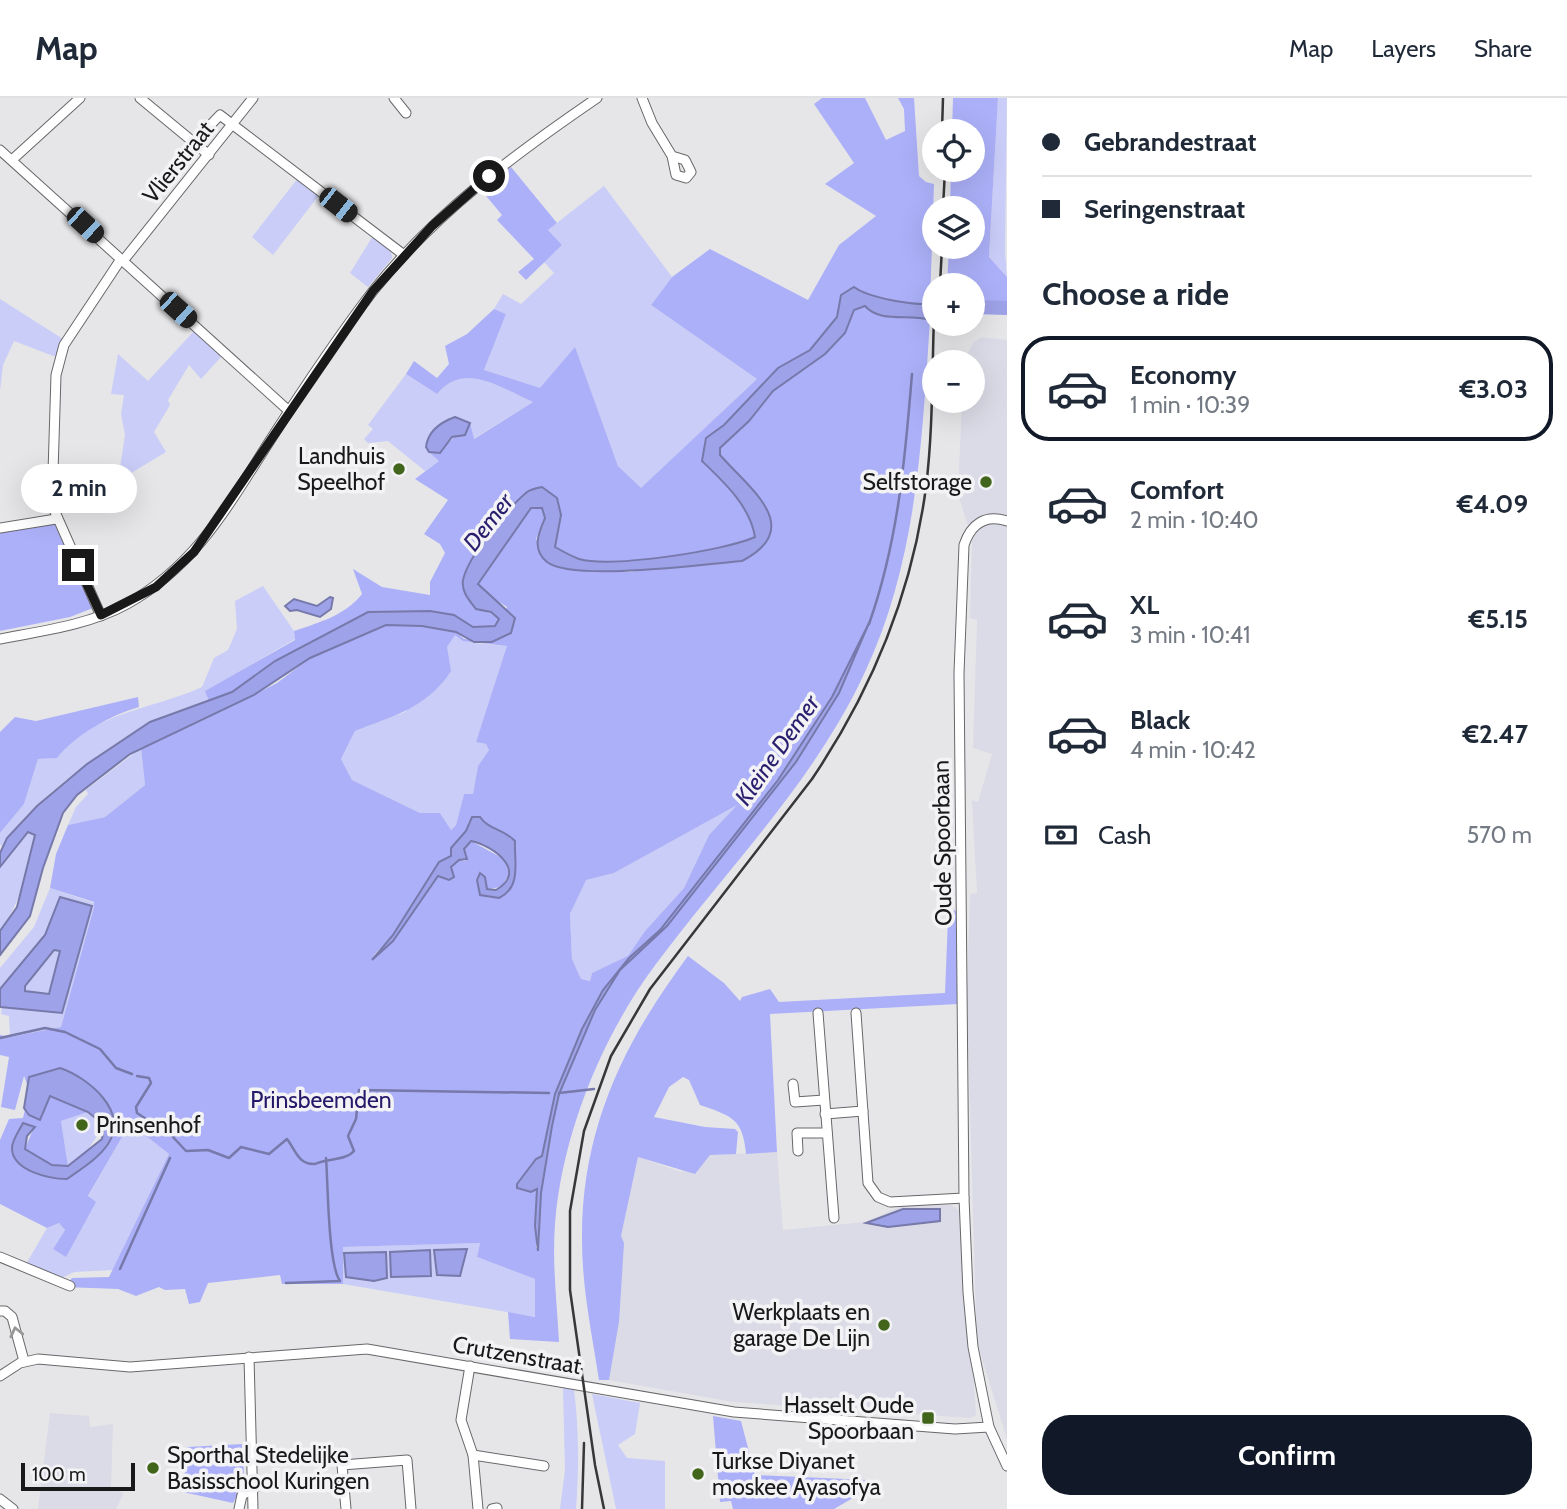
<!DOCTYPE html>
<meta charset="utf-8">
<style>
body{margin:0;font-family:Cabin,sans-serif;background:#f6f6f7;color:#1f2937;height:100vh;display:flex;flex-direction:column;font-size:26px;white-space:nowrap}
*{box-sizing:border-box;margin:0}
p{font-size:23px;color:#747a83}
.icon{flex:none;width:38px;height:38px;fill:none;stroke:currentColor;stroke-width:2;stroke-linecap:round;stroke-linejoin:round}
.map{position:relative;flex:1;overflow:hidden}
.side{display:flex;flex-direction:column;background:#fff;width:560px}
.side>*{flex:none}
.guide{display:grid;align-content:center;height:154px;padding:0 35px;background:#fff}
.buttons{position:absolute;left:922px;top:21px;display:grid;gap:14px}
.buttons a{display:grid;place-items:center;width:63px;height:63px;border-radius:50%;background:#fff;box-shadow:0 7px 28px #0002;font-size:35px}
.scale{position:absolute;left:21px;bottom:18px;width:114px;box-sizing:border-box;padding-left:7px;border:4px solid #19191a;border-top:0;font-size:19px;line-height:24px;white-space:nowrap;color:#19191a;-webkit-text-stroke:5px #f3f3f6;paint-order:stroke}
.end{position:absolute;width:32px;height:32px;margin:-16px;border:9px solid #19191a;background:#fff;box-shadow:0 0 0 4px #fff}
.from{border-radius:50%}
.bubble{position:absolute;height:49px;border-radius:24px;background:#fff;box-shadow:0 7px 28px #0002;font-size:23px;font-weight:700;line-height:49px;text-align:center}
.car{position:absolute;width:21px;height:42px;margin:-21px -10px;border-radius:9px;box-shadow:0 0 5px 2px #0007;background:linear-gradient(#222 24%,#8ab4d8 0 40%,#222 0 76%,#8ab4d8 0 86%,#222 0)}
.guide b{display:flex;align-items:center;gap:24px;height:66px;font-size:26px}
.guide b+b{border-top:2px solid #e0e1e3}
.guide i{width:18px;height:18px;background:#1f2937}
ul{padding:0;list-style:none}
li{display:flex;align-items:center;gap:21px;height:105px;margin:0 14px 10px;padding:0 21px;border:4px solid transparent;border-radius:28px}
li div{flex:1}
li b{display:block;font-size:26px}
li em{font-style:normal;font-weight:700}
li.selected{border-color:#111827}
li>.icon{width:63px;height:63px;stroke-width:1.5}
h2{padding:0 35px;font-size:32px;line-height:84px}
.pay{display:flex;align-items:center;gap:18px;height:77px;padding:0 35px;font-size:26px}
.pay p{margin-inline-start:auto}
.cta{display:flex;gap:14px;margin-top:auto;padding:14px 35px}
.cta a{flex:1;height:80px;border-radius:28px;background:#111827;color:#fff;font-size:28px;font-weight:700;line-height:80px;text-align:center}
header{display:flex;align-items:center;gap:42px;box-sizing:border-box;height:98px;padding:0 35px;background:#fff;border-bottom:2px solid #e0e1e3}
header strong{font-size:33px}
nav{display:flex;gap:38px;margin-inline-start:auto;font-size:24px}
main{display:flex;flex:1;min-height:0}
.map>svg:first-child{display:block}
.built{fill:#dadbe6}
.green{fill:#c9cdf7}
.forest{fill:#acb0f8;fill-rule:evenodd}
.water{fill:#9ea2e8;stroke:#7679aa;stroke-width:2;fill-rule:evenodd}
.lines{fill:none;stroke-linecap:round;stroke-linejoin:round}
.stream{stroke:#7679aa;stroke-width:2.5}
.river{stroke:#9ea2e8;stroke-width:14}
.minor-casing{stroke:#68686b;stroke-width:11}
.minor{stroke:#fff;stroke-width:9}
.rail{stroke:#373738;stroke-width:2.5}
.oneway{stroke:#989898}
.route{stroke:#19191a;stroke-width:9}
.poi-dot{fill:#42651c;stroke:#f3f3f6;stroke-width:2.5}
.labels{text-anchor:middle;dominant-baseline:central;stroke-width:7;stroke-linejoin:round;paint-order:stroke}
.street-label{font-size:23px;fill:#19191a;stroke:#f3f3f6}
.poi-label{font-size:23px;fill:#19191a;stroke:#f3f3f6;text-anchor:end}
.park-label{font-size:23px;fill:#251969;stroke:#f3f3f6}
.water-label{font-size:24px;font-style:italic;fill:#291e6e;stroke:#f3f3f6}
</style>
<header>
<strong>Map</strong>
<nav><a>Map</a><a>Layers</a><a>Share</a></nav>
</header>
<main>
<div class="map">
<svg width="1007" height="1411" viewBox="0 0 1007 1411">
<rect width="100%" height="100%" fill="#e6e6e9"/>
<g class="built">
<path d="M981,239L1007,242V1341L979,1251L976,1221L967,899L970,796L977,795L972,702L978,704L992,656L973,650L977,522L970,520L972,441L958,396L962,303H973V264H964L973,245Z"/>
<path d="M777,1054L783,1132L865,1124L902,1108L951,1107L963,1115L976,1317L971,1320L733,1304L609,1282L619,1224L621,1138L638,1059L681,1074L710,1057Z"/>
<path d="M50,1315L89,1318L90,1329L113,1326L111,1390L124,1395L116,1411H38Z"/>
</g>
<g class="green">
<path d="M998,0H1007L1005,154L1007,179L989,159Z"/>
<path d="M298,80L319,97L273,157L252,139Z"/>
<path d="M604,88L672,179L651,207L757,281L641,391L618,368L575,250L540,291L484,272L506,216L494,211L503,196L521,206L554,175L544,164L562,147L548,132Z"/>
<path d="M373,138L391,152L392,160L368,189L350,175Z"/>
<path d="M0,201L63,241L56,259L14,243L3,267L0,293Z"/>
<path d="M195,232L222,258L201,281L189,267L168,302L170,307L154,334L166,354L118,383L125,337L121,316L124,297L111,296L118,256L148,283Z"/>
<path d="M406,276L437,296C464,263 501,290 533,304L473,341L426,343V349L439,363L425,373L388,343L368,345L364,341L373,331L368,327Z"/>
<path d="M263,488L294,533L295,541L206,593L209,603C190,608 172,614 154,623C118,640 14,714 4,751L0,746V735L24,706L38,661L57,660C92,614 154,611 202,589L214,560L228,552L237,531L235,503Z"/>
<path d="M455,536L473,545L508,548L476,644L486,646L489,652L478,668L473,697L464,696L456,727L451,732L440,715H420L352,682L341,661L355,633L405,614Z"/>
<path d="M141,650L145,687L105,719L68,727L76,709L88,696L86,692Z"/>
<path d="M739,705L709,737L684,790L645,833L628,859L592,875L590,883L581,881L572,861L570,816L585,782L614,775Z"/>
<path d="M28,734L35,737C30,772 20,804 0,833V769Z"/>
<path d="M50,790L94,805V809L61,929L10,939L9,918L1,916L2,909L62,915L92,809L60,800L45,837L0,891V870L34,829Z"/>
<path d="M54,851L60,853L49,896L25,893V889Z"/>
<path d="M88,1014L104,1027L84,1058L68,1068L61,1023Z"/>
<path d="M130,1024L169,1056L113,1172L74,1174L60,1181L26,1166L47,1130L59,1125L65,1132L53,1151L66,1158L88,1099Z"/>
<path d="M480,1145L477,1159L535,1181L536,1219L343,1186V1149Z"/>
<path d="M563,1290L574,1292C579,1331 579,1371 576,1411H560L565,1372Z"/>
<path d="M592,1296L640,1305L635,1336L618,1347L627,1360L665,1363V1411H616Z"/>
</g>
<g class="forest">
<path d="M822,0H865L886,42L905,33L904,11L898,0H914L919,78L926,84L934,86L930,206L913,207L862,195L837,219L810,252L778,270L724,327L706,340L702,363C724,384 749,408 755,439C724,453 612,471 579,461C571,458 562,453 555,449L561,417L529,392L471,464L468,500L476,511L491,515L499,522L496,528L473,529L454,517L430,513L368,514L275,563L232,594L209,603L205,593L295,542L294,533C318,525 346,517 362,496L353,471L382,489L430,497V484L445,455L440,446L424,436L448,402L415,381L439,363L429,354L446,347L470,325L474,341L533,304C501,290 464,263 437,296L406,276L414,263L437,280L449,266L445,248L467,236L494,211L506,216L484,272L540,290L575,249L618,368L641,390L757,281L651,207L672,179L710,151L808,202L839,147L876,118L825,86L854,65L814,6Z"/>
<path d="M953,0H998L989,159L1007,179V204L973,203V187H947L949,149H973V110H950L951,72H973V33H952Z"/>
<path d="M511,69L557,125L548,132L562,147L526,182L518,174L534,161L497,122L502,117L482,93Z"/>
<path d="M865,208C881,226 909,215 930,222C922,343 917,463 865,574C813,686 728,769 656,866C602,938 562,1036 555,1126C552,1165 557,1205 559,1244L510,1241L508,1214L535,1219V1181L477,1159L480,1145L343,1149V1186H282L280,1177L208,1185L200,1204L189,1206L185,1191L165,1192L159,1189L136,1198L118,1191L64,1189L72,1180L109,1179L169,1056L130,1025L88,1098L96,1104L66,1159L53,1151L65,1132L59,1125L47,1130L0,1106V1042L9,1021L23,1020L25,1011L40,1022L49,997L88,1014L61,1023L68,1068L52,1067L25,1051L34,1029L23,1025L12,1047L67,1081L108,1046L113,1018L29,979L27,986L24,978L15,1012L1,1009L9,959L0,957V937L10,939L61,929L94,809V804L50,790L56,756L68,727L105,719L145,687L141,650L246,601L277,585L310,560L386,527L422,528L456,534L464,541L492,544L507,509L489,498L478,486L531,410H542L545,420L536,441L565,469L629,474L757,455L756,396L720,357V350L749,323L773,293L825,256L845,235L854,212ZM869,525L839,595L796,663L667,828L620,872L595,912L559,996L552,1028L541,1096L539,1150H536L538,1090L531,1094L516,1089L517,1086L542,1059L561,982L603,892L629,860L660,832L778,682L832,599ZM455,537L463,543L507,548L476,644L486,646L489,652L478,668L473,696H464L456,727L451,732L440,715H420L352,682L341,661L355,633C394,618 428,609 451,573L447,549ZM737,707L709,737L684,790L645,833L628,858L592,875L590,883L581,881L572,861L570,816L586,782L614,775ZM480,719C489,731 503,732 515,743L516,772L499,800L480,797L477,782L485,779L487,791L501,789L509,777L506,762L471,743L464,751L467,758L465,763L459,762L438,778L393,843L372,859L393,837L439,764L451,758V753L466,733L469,723Z"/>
<path d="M54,425L93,510L70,519L0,533V433Z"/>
<path d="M138,599L139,609C111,617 75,637 57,660L38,661L24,706L0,735V634L15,619L36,623Z"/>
<path d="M954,812L959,816L958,906L770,916L777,1054L746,1056C743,1021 732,1018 700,1007L689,982L683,979L669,989L654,1019L705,1029L735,1031L738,1034L736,1056L710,1057L695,1076L638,1059L621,1138L624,1145L619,1224L609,1282H599C592,1236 582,1190 582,1143C581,1032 623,945 688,858L724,885L740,903L742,899L770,891L779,904L945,895L948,820Z"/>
<path d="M713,1318L741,1323L755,1377L868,1382L858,1397L834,1411H733L731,1403L720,1404Z"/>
<path d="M243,1346L244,1385L233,1405L183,1394L187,1349Z"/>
</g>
<g class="water">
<path d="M854,189C869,200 911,207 930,206V222C909,215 881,226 865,208L854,212L845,235L825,256L773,293L749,323L720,350V357C750,391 806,430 742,463C706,466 573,484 547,464C531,451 539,434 545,420L542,410H531L478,486L515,520L511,535L492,544H474L456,534L422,528L386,527L310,560L254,597L130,656L77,697L63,715L43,770L30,818L0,857V833L17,809L35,737L28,734L0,769V755L7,740L37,708L87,666L150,624L232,594L275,563L368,514L430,513L454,517L473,529L495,528L499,521L491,514L476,511C470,503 461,494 463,482C468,458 508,410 527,394C531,391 537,390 542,389L557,400L561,417L555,449C562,453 571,458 579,461C611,470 724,453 755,439C750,408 724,384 702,363L706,340L724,327L778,270L810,252L837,219L841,197Z"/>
<path d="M455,319L470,325L465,337L452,339L440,355L429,354L426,349C428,333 441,324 455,319Z"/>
<path d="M330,499L333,500L331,511L320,519L297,512L290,513L285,508L294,501L317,508Z"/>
<path d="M869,525L839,595L796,664L667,828L620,872L595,912L559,996L552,1028L541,1095L538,1153L535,1128L537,1091L531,1094L517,1090V1086L536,1061L542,1058L555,996L582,931L603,892L629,860L660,832L778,682L832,599Z"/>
<path d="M472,719H480C489,732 504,731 515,743C514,763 522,789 499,800L480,797L477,782L480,775L485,779L487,791L496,792C529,773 492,747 471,743L464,751L467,761L459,762L451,769L454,779L449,782L438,778L393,843L372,862L393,837L439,764L451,758V750L466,733Z"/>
<path d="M60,799L92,808L62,915L0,909V891L45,837ZM54,852L60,853L49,896L25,893V888Z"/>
<path d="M60,970C87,979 130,1013 108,1046C99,1060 81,1071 67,1081C50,1081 12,1073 12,1050C12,1042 19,1033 23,1025L35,1029L27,1038L25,1051L52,1067L68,1068L102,1041L104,1027L88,1014L50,998L40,1022L29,1017L24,1010L29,979Z"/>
<path d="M903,1111H940V1123L888,1129L866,1125Z"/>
<path d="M467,1151L460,1178L437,1177L434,1152Z"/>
<path d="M430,1152L431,1178L391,1179L390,1154Z"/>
<path d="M386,1154L387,1180L374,1183L346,1179L344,1155Z"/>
</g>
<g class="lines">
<g class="stream">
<path d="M869,526C898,444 905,362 912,276"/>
<path d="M0,940L45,930L65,934L100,951L116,970L132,976"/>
<path d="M137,978L149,980L151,985L136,1009L137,1015L169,1036"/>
<path d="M559,995L594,991"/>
<path d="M172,1038L186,1053L208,1052L229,1060L241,1049L269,1056L287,1041C295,1051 298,1067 315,1066C327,1060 345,1063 354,1053L348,1038L356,1021L359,992L549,995"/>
<path d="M120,1171L170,1060"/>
<path d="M286,1185L340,1183C328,1167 328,1085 326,1060"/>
</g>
<path class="river" d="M973,209L1007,210"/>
<g class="minor-casing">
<g id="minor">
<path d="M140,0L209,57"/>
<path d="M394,0L406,15"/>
<path d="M642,0L652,25L672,58L676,77L686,80L691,74L685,62L672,58"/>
<path d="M194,44L220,17L404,157"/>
<path d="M0,52L289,313"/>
<path d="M13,61L80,0"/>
<path d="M123,163L253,0"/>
<path d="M1007,423C985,416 971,426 964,447L959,575L964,1100L968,1194L973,1249L989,1329L1007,1368"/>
<path d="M0,430L56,421"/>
<path d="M101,518L52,407L56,277L64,247L121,161"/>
<path d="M0,541C42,533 89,527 127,506C197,467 229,406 271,341C303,291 337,240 373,193C435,115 515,56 597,0"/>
<path d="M818,915L834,1120"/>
<path d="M856,915L868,1085L878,1099L890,1104L964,1100"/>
<path d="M793,986L795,1004L824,1002"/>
<path d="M825,1016L863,1013"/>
<path d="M798,1053L797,1035H827"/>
<path d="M0,1159L70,1188"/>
<path d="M0,1213H5L12,1219L24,1263"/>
<path d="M249,1259L253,1411"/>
<path d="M470,1268L461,1322L473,1357L478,1411"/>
<path d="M0,1278L20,1265L38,1261L130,1269L367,1251L734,1314L955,1331L989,1329"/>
<path d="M473,1357L544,1368"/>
<path d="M0,1401L13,1411"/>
<path d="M239,1411L242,1397L255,1390"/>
<path d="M346,1411L342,1367L407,1362L411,1411"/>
<path d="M492,1411L497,1410"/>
</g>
</g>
<use href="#minor" class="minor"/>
<g class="rail">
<path d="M942,33L943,0"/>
<path d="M943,110L945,72"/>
<path d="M940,187L942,149"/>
<path d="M582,1411L584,1345"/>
<path d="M604,1411L595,1367L570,1192V1113L584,1033L611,958L650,891L812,681C872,592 912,496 926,389C933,332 932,275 934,218"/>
</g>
</g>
<defs><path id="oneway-chevron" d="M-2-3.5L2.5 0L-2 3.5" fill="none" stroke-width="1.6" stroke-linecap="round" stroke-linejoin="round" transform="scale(1.75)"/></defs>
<use class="oneway" href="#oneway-chevron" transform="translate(16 1234) rotate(-103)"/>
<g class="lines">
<path class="route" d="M78,467L101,517L156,489L194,454L373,193L432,128L489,78"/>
</g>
<g class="poi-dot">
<circle cx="399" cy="371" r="7"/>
<circle cx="986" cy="384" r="7"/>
<circle cx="82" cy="1027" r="7"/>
<circle cx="884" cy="1227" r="7"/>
<rect x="921" y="1313" width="14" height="14" rx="3.5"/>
<circle cx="153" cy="1370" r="7"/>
<circle cx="698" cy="1376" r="7"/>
</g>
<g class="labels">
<g class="street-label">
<text transform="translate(178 64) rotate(-51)">Vlierstraat</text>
<text transform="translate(942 745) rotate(-91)">Oude Spoorbaan</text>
<text transform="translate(517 1257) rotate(10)">Crutzenstraat</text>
</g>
<g class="poi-label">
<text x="385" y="358">Landhuis<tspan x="385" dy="26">Speelhof</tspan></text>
<text x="972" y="384">Selfstorage</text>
<text x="96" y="1027" text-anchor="start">Prinsenhof</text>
<text x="870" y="1214">Werkplaats en<tspan x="870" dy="26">garage De Lijn</tspan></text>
<text x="914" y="1307">Hasselt Oude<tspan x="914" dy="26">Spoorbaan</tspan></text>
<text x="167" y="1357" text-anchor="start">Sporthal Stedelijke<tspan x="167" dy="26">Basisschool Kuringen</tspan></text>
<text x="712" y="1363" text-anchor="start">Turkse Diyanet<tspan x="712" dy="26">moskee Ayasofya</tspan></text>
</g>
<g class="park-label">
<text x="321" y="1002">Prinsbeemden</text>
</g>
<g class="water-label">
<text transform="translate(488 424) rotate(-52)">Demer</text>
<text transform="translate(777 652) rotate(-55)">Kleine Demer</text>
</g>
</g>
</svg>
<div class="buttons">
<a><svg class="icon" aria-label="locate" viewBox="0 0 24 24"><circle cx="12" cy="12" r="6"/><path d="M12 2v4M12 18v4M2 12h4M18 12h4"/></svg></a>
<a><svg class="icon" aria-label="layers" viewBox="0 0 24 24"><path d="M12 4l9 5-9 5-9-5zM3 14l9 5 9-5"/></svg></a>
<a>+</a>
<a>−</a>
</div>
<div class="scale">100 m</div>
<i class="end from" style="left:489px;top:78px"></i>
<i class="end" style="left:78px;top:467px"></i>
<div class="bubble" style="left:21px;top:366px;width:116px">2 min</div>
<i class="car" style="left:338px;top:107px;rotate:128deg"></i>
<i class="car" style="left:85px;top:127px;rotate:133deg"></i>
<i class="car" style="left:178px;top:212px;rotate:132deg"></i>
</div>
<section class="side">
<div class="guide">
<b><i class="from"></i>Gebrandestraat</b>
<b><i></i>Seringenstraat</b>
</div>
<h2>Choose a ride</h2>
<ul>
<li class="selected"><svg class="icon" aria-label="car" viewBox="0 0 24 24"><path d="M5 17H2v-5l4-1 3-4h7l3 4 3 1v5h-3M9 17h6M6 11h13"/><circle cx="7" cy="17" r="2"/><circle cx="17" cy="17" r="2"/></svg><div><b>Economy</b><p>1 min · 10:39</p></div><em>€3.03</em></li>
<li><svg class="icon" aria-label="car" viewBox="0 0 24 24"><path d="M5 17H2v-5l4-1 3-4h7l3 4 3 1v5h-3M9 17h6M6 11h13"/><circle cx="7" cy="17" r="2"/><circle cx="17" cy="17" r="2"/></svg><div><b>Comfort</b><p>2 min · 10:40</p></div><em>€4.09</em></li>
<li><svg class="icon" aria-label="car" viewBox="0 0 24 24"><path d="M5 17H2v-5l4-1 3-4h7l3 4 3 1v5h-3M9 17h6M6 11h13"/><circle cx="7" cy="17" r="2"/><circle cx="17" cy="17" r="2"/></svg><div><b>XL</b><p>3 min · 10:41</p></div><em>€5.15</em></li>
<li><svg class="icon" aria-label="car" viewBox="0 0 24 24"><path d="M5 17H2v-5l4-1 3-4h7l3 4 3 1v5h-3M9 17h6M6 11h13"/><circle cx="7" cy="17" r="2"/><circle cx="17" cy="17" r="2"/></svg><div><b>Black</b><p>4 min · 10:42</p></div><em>€2.47</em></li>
</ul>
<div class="pay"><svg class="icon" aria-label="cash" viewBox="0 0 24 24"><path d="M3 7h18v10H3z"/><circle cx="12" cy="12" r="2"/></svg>Cash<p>570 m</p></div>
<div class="cta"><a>Confirm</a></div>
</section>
</main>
